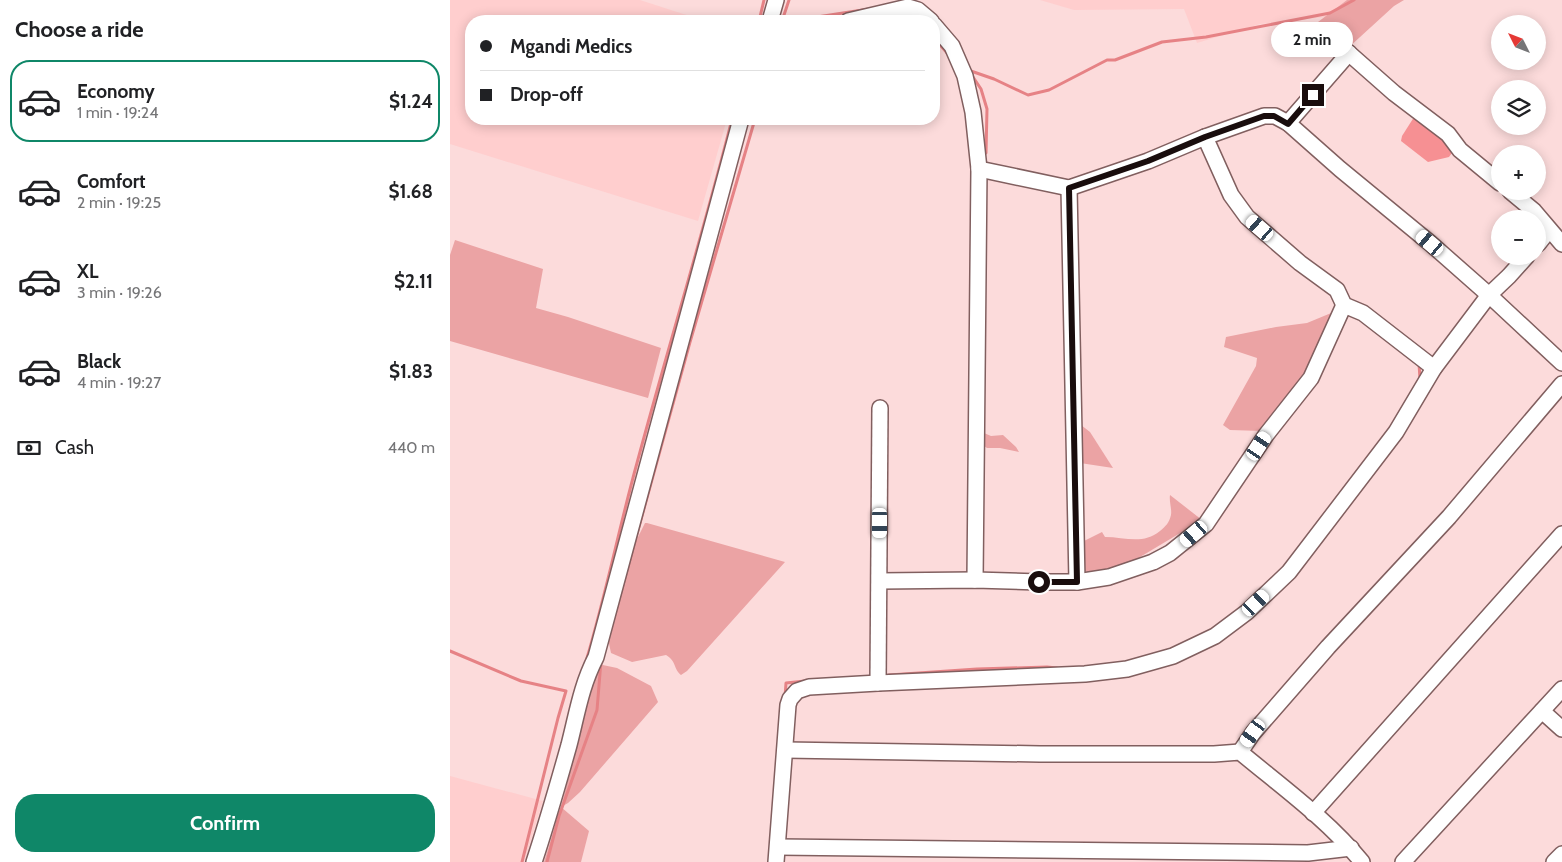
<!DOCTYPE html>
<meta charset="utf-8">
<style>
body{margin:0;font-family:Cabin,sans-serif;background:#f6f6f6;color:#202124;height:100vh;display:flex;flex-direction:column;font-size:19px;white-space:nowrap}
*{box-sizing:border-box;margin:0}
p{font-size:16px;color:#757577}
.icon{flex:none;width:28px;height:28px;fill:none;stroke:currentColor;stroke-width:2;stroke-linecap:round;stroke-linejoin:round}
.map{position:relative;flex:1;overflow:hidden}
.drawer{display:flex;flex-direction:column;background:#fff;width:450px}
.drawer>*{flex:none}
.top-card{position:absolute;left:15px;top:15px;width:475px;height:110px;border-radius:20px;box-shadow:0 2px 12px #0003;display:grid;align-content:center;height:110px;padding:0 15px;background:#fff}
.needle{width:32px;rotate:312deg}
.controls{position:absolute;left:1041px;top:15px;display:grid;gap:10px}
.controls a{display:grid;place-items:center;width:55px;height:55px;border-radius:50%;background:#fff;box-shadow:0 2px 12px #0003;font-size:25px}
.end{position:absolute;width:22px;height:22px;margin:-11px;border:6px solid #190d0d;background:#fff;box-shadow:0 0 0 2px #fff}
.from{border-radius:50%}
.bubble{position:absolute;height:35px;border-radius:18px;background:#fff;box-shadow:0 2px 12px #0003;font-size:16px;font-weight:700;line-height:35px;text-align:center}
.car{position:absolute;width:15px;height:30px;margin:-15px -8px;border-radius:6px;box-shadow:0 0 4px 1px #0007;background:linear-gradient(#fff 24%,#345 0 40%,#fff 0 76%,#345 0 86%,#fff 0)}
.top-card b{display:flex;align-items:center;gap:18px;height:48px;font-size:19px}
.top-card b+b{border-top:1px solid #e0e0e0}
.top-card i{width:12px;height:12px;background:#202124}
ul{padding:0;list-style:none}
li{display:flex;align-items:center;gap:15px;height:82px;margin:0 10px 8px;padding:0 5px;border:2px solid transparent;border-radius:20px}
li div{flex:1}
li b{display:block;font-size:19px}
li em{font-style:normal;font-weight:700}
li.selected{border-color:#0f8768}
li>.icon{width:45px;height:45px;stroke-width:1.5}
h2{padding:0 15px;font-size:22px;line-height:60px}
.pay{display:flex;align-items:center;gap:12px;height:55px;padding:0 15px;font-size:19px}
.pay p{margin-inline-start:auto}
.cta{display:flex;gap:10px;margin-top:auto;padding:10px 15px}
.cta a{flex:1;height:58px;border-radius:20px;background:#0f8768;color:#fff;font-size:20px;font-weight:700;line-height:58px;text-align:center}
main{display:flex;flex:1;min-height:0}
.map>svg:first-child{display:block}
.built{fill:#ffcece}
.green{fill:#eba3a4}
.forest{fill:#f69093}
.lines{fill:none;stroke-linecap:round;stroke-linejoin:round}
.stream{stroke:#e68285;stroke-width:3}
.minor-casing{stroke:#815f5f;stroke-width:18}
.minor{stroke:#fff;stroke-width:15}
.route{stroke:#190d0d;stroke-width:6}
</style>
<main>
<section class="drawer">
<h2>Choose a ride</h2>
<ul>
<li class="selected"><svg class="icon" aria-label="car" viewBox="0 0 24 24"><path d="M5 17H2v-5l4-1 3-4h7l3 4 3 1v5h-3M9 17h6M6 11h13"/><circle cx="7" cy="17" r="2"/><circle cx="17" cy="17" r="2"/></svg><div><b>Economy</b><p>1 min · 19:24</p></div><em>$1.24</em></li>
<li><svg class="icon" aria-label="car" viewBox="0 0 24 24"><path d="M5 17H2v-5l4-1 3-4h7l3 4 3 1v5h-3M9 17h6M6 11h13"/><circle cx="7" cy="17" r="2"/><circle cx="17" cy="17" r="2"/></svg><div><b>Comfort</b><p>2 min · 19:25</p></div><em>$1.68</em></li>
<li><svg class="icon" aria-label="car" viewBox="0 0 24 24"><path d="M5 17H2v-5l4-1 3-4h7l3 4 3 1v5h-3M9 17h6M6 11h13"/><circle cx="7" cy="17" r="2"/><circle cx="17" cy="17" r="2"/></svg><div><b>XL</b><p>3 min · 19:26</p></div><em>$2.11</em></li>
<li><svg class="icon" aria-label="car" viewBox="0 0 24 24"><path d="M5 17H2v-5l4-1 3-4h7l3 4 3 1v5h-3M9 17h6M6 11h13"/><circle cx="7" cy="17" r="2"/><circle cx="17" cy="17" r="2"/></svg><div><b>Black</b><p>4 min · 19:27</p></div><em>$1.83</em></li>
</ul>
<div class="pay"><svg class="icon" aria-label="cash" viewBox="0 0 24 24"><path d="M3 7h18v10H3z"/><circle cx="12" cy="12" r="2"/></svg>Cash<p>440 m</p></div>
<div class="cta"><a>Confirm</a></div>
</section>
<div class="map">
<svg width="1112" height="862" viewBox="0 0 1112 862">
<rect width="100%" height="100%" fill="#fcdbdb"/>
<g class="built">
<path d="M0,0H190L255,21H21V119H277L248,221L0,144Z"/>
<path d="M590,0H917L894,15L810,24L747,43L734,9L624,10Z"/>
<path d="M0,776L93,801L74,862H0Z"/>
</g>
<g class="green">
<path d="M897,0H954L944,6L898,48L868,22Z"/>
<path d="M5,240L93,269L86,308L118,317L211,348L198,398L0,341V255Z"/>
<path d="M886,311L864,365L813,431L780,430L773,425L806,366L807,358L774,347L776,337L826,327L857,323Z"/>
<path d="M631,425L640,432L663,468L630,463Z"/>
<path d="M534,433L541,436L553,435L566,447L569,452L550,448H537L534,446L535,442Z"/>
<path d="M720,495L752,520L685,560L665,568L641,574L633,570L634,541L652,532L655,537C675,537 693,545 710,531C716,526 719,523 721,515C722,509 719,502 720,495Z"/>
<path d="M195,523H197L335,562L237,671L231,675C223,668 227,662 216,655L182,662L161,653L157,634L175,563Z"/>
<path d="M148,664L167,668L201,686L208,702L130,792L118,803L111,807L139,831L131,862H94L111,807Z"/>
</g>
<path class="forest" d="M966,114L1004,150L999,157L978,162L951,141L952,136Z"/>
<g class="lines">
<g class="stream">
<path d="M309,21L314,0"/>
<path d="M332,21L339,0"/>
<path d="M341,21L419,9"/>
<path d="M484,38L498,54"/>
<path d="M518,70L544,79L578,95L599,90L657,60H665L712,42L756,37L880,13L904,0"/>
<path d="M521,74L531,89L537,109L536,153"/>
<path d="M969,363L970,380"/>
<path d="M163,621L240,342L305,119"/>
<path d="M0,651L71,681L116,691L108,718L72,862"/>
<path d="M137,658C156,594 169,528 187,463C218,348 253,234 282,119"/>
<path d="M439,675L527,669L597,667L607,668"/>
<path d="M335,697L336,683L355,681"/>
<path d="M97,862L109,816L147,710L151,661"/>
</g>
<g class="minor-casing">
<g id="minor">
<path d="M320,21L326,0"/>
<path d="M398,21L458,7L468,10L481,21"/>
<path d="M484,25L502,46L515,76L523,112L529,169L525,580"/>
<path d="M885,41L944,93L998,134L1010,150L1050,183"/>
<path d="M838,123L899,53"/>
<path d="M755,137L781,195L797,217L850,263L887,290L894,305L913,313L984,368"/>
<path d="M529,169L619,188L698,161L755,137L814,116H825L838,123L890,169L980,243L1039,295L1112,363"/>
<path d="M619,188L627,582"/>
<path d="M1060,191L1084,211L1112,244"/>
<path d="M1088,244L1099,230"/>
<path d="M430,581L525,580L589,582H627L659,577L703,562L720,553L756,524L816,435L861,378L894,305"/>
<path d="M428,683L430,408"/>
<path d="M1092,711L1112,729"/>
<path d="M335,750L590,754H764L790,752C832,787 878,820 912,862"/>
<path d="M790,752L803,733L878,647L999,517L1112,384"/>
<path d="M863,813L1112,534"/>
<path d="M328,847L858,853L901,848"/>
<path d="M84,862C97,823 108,784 119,745C127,714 131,686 146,657L291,119"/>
<path d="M326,862L338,705L340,699L347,691L359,687L428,683L635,674L677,669L723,656L765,636L797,612L839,572L946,432L984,368L1039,295L1059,276L1077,256"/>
<path d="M953,862L1112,689"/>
<path d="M1104,862L1112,854"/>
</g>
</g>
<use href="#minor" class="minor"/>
</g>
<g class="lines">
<path class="route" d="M589,582H627L619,188L698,161L755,137L814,116H824L838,124L863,95"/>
</g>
</svg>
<div class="controls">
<a><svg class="needle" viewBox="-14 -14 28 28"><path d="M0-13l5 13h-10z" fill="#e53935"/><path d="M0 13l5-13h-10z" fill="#757577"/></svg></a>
<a><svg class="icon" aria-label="layers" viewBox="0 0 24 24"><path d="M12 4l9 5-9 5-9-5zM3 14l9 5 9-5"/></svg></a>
<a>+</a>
<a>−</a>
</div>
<i class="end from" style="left:589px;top:582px"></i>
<i class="end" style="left:863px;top:95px"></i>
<div class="bubble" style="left:821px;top:22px;width:82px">2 min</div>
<i class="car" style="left:810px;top:228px;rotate:311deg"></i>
<i class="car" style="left:980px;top:243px;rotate:310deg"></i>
<i class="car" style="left:809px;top:446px;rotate:33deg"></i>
<i class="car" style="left:430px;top:523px;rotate:180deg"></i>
<i class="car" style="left:744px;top:534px;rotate:229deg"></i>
<i class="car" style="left:806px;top:603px;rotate:47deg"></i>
<i class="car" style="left:803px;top:733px;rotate:216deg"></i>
<div class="top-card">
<b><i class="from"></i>Mgandi Medics</b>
<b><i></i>Drop-off</b>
</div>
</div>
</main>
